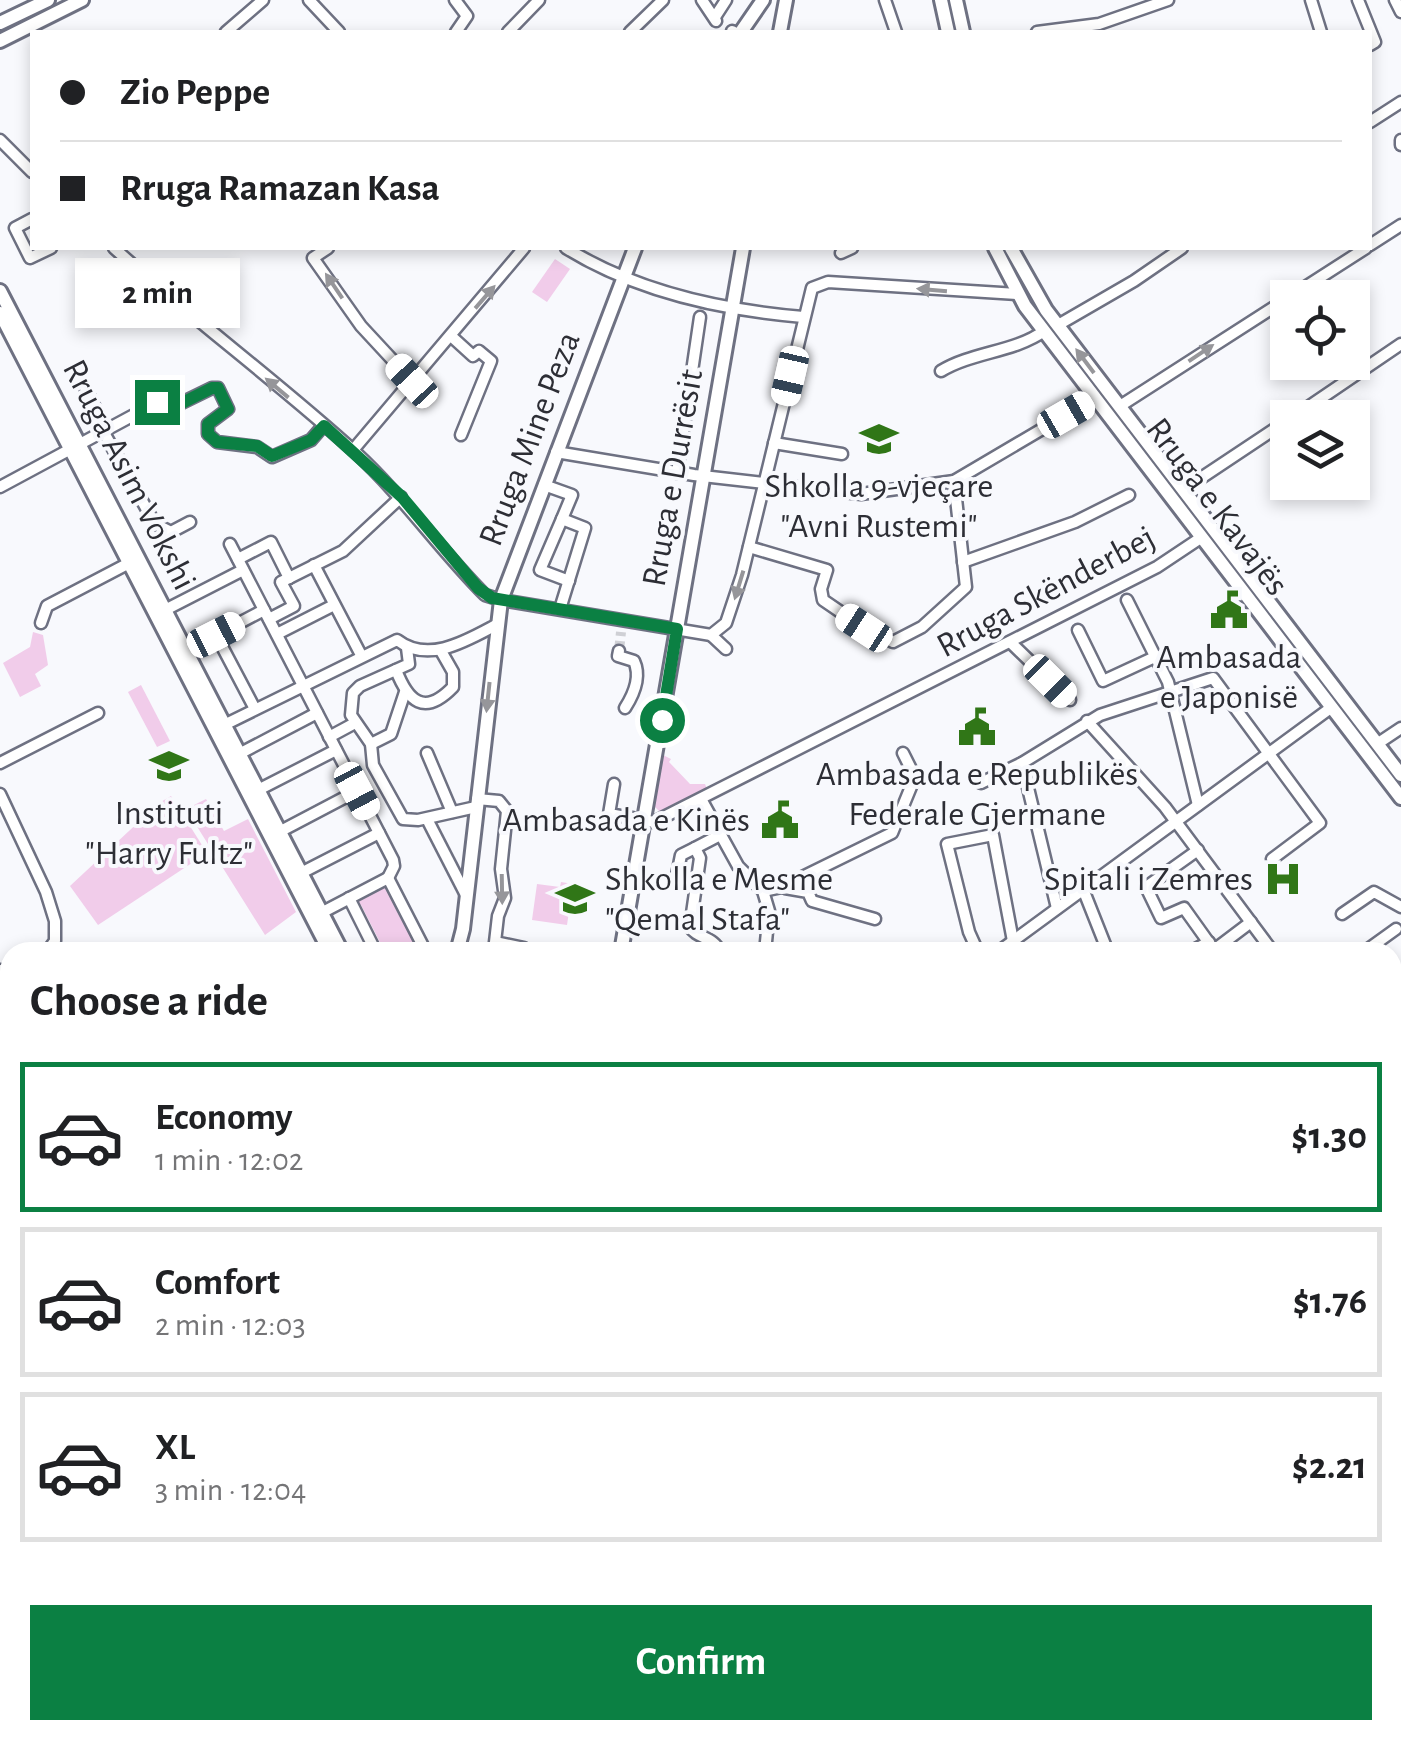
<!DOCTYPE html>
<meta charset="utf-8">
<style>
body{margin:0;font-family:"Alegreya Sans",sans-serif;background:#f6f6f6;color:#202124;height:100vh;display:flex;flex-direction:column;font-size:38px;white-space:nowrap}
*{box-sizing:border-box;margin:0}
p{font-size:32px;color:#757577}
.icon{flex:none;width:55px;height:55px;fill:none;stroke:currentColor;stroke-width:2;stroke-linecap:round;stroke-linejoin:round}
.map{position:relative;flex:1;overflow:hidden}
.side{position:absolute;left:0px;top:942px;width:1402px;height:798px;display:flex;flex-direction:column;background:#fff;border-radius:30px 30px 0 0;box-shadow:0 5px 15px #0003}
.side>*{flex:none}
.top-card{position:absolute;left:30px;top:30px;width:1342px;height:220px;border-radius:0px;box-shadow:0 5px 15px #0003;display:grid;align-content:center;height:220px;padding:0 30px;background:#fff}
.buttons{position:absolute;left:1270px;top:280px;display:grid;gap:20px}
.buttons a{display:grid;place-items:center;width:100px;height:100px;border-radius:0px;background:#fff;box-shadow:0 5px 15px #0003;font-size:50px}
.end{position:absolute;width:45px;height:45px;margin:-22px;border:12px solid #0b8043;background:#fff;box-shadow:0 0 0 5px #fff}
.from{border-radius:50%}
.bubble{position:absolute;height:70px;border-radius:0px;background:#fff;box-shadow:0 5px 15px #0003;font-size:32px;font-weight:700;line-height:70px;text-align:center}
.car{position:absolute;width:30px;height:60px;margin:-30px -15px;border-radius:12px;box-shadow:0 0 8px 2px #0007;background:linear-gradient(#fff 24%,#345 0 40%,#fff 0 76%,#345 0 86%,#fff 0)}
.top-card b{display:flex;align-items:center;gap:35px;height:95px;font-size:38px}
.top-card b+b{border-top:2px solid #e0e0e0}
.top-card i{width:25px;height:25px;background:#202124}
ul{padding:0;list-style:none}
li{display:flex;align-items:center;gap:30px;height:150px;margin:0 20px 15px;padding:0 10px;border:5px solid #e0e0e0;border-radius:0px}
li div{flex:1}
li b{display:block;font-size:38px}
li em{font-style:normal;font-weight:700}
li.on{border-color:#0b8043}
li>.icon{width:90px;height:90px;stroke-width:1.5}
h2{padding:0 30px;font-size:45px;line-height:120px}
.cta{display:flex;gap:20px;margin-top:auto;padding:20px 30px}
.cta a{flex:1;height:115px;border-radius:0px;background:#0b8043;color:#fff;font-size:40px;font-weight:700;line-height:115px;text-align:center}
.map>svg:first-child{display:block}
.green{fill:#f1ccea}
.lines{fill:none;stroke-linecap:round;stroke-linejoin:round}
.minor-tunnel{stroke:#cfd0d5;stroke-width:10;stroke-dasharray:10 5;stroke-linecap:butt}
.minor-casing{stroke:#6e7182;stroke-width:15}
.major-casing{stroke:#6e7182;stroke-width:18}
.minor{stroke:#fff;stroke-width:10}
.major{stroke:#fff;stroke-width:12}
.oneway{fill:#96969a}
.route{stroke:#0b8043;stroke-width:12}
.labels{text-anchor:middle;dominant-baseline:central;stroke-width:8;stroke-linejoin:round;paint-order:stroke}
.street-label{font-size:35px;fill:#2d2e35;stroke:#f8f9fd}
.poi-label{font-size:35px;fill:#2d2e35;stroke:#f8f9fd}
</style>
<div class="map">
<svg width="1401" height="1739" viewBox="0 0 1401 1739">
<rect width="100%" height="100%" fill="#f8f9fd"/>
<g class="green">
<path d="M555,259L570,269L547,302L532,292Z"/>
<path d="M33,632L43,635L48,665L35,674L41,686L20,697L3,663L30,647Z"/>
<path d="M141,685L170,741L157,747L128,692Z"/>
<path d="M661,754L671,759L669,762L690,784H705L707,789L660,812L652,804Z"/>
<path d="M171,796L207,853L98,925L70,886L159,803Z"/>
<path d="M206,799L224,831L248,819L296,912L265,935L186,809Z"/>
<path d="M561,882L573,884L567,925L532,920L537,884L560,887Z"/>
<path d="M382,884L387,885L418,944L409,952H385L361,905L357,907L354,901Z"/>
</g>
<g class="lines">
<path class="minor-tunnel" d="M619,651L621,632"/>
<g class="minor-casing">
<g id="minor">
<path d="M309,0L339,32"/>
<path d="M455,0L467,16L456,32"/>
<path d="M702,0L716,21"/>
<path d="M885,0L896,32"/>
<path d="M1311,0L1321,32"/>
<path d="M1358,0L1375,42L1370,45"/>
<path d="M1395,0L1401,12"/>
<path d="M715,17L726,0"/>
<path d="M732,31L734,32"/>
<path d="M226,32L263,0"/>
<path d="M508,32L539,0"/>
<path d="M630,32L663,0"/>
<path d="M1037,32L1099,24L1168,0"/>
<path d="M1370,122L1401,102"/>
<path d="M0,140L32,172"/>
<path d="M1401,140V145"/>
<path d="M32,219L15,228L30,258L51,248"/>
<path d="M1370,245L1401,225"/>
<path d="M114,248C192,319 277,381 355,452C403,496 439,549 485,595L501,600L711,635L726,623L742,575L812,288L828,282L1017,294"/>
<path d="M328,248L313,258L361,326L412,381"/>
<path d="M566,248C637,292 721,310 803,317"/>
<path d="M841,253L852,248"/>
<path d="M1058,325L1134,281L1182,248"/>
<path d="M451,336L473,356L479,351L491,361L461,435"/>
<path d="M941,371C972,352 1015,352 1044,331"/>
<path d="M79,376L106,429"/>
<path d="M1120,406L1366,248"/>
<path d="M145,409L150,414H159L212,388H218L228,409L208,424V434L217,442L257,447L272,457L311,440L323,426"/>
<path d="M1292,418L1401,344"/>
<path d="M103,431L155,524L171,532L190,522"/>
<path d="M774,443L842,454"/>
<path d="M353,450L524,248"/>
<path d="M556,452L694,475L861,494L954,481L1095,398"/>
<path d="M677,473L700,317"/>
<path d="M544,485L572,495L562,519L585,528L560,609"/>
<path d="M0,487L145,409L169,392"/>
<path d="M1183,490L1288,420"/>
<path d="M562,519L540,570L569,581"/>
<path d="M230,544L393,860L394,866L388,878"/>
<path d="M749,547L827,570L821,589L823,600L864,628L893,642L922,627L966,587L954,481"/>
<path d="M238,559L271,542L289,578"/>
<path d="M963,562L1075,522L1129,495"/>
<path d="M314,565L361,655"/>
<path d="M289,578L343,551L401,497"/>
<path d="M1127,600L1168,682L1198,805"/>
<path d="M165,610L243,570"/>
<path d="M269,619L294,606L281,582L289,578"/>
<path d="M41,623L47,606L133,561"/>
<path d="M1078,630L1103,681L1157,656"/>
<path d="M277,634L334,605"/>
<path d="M216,635L255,709"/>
<path d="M711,635L726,649"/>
<path d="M1010,642L1070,700"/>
<path d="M407,648L409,664L360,686L353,693L351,715L371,744L373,765L403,819L418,820L476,807"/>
<path d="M186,651L264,610"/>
<path d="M619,651L618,656L634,661C641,676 634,694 625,708"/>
<path d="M396,670C408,701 424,717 453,687V672L441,651"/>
<path d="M1087,721L1165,807L1273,952"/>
<path d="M224,725L397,640C428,664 466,641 496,625"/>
<path d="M329,737L355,723"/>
<path d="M371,744L391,734L405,692"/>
<path d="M1377,744L1401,728"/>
<path d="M427,753L452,812"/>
<path d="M239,754L317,713"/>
<path d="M0,763L98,713"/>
<path d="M1022,763L1057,908"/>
<path d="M981,783L1022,763L1100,715L1213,678L1320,823L1272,859"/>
<path d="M614,784L609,814L654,822L1157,567L1202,537"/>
<path d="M258,790L336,750"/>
<path d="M0,794L46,892L55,921V941L47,952"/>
<path d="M477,799L499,801L507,811L501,869L505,898L498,916L495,942L524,948L528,952"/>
<path d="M701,799L738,866L763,891L769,911L765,952"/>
<path d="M427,819L466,895"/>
<path d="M279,832L357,791"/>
<path d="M720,835L695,848L700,858L690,927C697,939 714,936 720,952"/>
<path d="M695,848L681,855L676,880L696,883"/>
<path d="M1198,850L1146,887L1161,918L1184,908L1214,950L1251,922"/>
<path d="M301,873L379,833"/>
<path d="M388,878L426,952"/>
<path d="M785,888L808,892L812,901L875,919"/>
<path d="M1083,889L1108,952"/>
<path d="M763,891L782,887L892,833L915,777L903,753"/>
<path d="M349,898L376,952"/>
<path d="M321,913L388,878"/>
<path d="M1342,914L1374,892L1401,907"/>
<path d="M978,952L969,932L947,844L993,835L1013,941"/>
<path d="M998,952L1332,707"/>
<path d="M1190,952L1209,942"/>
<path d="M1364,952L1396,929"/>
<path d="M0,970L10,982"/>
<path d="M0,1019L10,1012"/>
<path d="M0,1106L10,1097"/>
<path d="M0,1136L10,1146"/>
<path d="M1392,1227L1401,1239"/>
<path d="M0,1326L10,1338"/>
<path d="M0,1398L10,1409"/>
<path d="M146,1730L148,1736L157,1739"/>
<path d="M304,1730L349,1739"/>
<path d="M393,1730L444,1739"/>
<path d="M873,1730L893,1739"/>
<path d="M1028,1730L1049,1739"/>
<path d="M6,1739L14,1730"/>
<path d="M96,1739L101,1730"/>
<path d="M220,1739L222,1730"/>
<path d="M370,1739L371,1730"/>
<path d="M1143,1739L1148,1730"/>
<path d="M1162,1739L1164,1730"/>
<path d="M1263,1739L1264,1730"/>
</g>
</g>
<g class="major-casing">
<g id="major">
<path d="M941,0L948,32"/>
<path d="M956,0L963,32"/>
<path d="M0,23L48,0"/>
<path d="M741,32L763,0"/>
<path d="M780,32L786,0"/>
<path d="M0,41L82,0"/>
<path d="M995,248L1025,306L1401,798"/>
<path d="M1011,248L1046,310L1401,775"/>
<path d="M0,291L342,952"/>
<path d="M0,313L330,952"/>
<path d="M457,952L463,929L501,600L635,248"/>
<path d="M621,952L743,248"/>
<path d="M1392,1096L1401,1090"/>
<path d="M1392,1109L1401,1103"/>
<path d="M0,1366L10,1357"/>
<path d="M478,1739L480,1730"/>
<path d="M492,1739L494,1730"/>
</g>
</g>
<use href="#minor" class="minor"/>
<use href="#major" class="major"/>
</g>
<defs><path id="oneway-solid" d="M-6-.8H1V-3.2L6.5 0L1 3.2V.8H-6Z" transform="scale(2.5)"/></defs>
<g class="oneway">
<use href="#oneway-solid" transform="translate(334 286) rotate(-124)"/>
<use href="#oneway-solid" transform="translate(932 290) rotate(-175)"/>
<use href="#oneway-solid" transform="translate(485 297) rotate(-49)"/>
<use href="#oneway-solid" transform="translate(1201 353) rotate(-34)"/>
<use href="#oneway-solid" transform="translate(1085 361) rotate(-127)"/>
<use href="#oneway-solid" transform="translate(277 388) rotate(-140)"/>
<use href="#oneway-solid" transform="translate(739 585) rotate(107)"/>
<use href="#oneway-solid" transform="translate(488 697) rotate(96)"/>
<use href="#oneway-solid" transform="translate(502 889) rotate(89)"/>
</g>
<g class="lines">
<path class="route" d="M157,402L146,408L150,414H160L212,388H218L228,409L208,424V434L217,442L257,446L272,456L311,440L324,426L402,497L478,588L492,598L677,629L662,720"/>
</g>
<defs>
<g id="school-bare" transform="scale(3)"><path d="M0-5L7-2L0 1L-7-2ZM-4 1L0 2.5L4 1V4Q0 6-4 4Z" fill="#307617" stroke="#f8f9fd" stroke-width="2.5" paint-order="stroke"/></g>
<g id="civic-bare" transform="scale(3)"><path d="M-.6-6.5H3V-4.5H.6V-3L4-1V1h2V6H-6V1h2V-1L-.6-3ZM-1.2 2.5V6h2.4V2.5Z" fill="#307617" stroke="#f8f9fd" stroke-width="2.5" paint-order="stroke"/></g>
<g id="university-bare" transform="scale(3)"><path d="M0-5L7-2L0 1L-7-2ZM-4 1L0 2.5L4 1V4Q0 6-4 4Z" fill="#307617" stroke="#f8f9fd" stroke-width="2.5" paint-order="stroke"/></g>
<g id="hospital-bare" transform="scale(3)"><path d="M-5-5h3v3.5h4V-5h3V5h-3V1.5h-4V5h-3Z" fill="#307617" stroke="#f8f9fd" stroke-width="2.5" paint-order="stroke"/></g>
</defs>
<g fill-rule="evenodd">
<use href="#school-bare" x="879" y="439"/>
<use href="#civic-bare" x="1229" y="610"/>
<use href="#civic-bare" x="977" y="727"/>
<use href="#university-bare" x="169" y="766"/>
<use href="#civic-bare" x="780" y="820"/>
<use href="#hospital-bare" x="1283" y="879"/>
<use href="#school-bare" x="575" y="899"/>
</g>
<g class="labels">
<g class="street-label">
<text transform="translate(530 439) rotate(-69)">Rruga Mine Peza</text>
<text transform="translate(129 475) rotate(63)">Rruga Asim Vokshi</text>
<text transform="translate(673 478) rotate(-80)">Rruga e Durrësit</text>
<text transform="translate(1217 507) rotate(53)">Rruga e Kavajës</text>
<text transform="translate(1046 592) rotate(-28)">Rruga Skënderbej</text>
</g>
<g class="poi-label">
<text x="879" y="486">Shkolla 9-vjeçare<tspan x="879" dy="40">"Avni Rustemi"</tspan></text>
<text x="1229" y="657">Ambasada<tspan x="1229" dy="40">e Japonisë</tspan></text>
<text x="977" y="774">Ambasada e Republikës<tspan x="977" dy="40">Federale Gjermane</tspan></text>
<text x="169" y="813">Instituti<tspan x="169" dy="40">"Harry Fultz"</tspan></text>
<text x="750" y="820" text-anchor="end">Ambasada e Kinës</text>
<text x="605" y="879" text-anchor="start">Shkolla e Mesme<tspan x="605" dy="40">"Qemal Stafa"</tspan></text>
<text x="1253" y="879" text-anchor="end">Spitali i Zemres</text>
</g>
</g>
</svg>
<div class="buttons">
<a><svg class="icon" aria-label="locate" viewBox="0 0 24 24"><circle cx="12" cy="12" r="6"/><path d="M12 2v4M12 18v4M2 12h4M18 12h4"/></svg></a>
<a><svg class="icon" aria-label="layers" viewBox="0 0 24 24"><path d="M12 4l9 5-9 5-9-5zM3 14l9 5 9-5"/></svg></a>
</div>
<i class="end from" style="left:662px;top:720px"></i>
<i class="end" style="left:157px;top:402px"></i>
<div class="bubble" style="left:75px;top:258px;width:165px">2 min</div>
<i class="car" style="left:790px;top:376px;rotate:193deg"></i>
<i class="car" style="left:412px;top:381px;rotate:317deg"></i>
<i class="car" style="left:1066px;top:415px;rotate:60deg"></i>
<i class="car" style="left:864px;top:628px;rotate:303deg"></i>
<i class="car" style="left:216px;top:635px;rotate:63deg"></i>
<i class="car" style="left:1050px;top:681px;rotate:135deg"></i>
<i class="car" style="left:357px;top:791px;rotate:152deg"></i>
<div class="top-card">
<b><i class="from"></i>Zio Peppe</b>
<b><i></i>Rruga Ramazan Kasa</b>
</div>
<section class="side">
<h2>Choose a ride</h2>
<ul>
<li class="on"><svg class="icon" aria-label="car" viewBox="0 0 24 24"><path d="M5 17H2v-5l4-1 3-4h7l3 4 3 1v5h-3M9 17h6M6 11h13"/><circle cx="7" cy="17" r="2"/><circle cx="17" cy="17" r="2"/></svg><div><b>Economy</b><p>1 min · 12:02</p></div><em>$1.30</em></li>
<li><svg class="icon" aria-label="car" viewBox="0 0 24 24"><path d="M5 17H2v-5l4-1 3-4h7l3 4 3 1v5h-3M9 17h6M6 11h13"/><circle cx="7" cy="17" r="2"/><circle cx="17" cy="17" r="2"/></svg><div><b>Comfort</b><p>2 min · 12:03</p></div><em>$1.76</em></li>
<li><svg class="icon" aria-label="car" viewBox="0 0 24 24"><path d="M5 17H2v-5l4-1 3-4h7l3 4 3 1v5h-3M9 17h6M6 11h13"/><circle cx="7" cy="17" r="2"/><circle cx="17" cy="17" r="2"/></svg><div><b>XL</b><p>3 min · 12:04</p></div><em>$2.21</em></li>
</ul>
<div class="cta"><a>Confirm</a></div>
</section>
</div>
